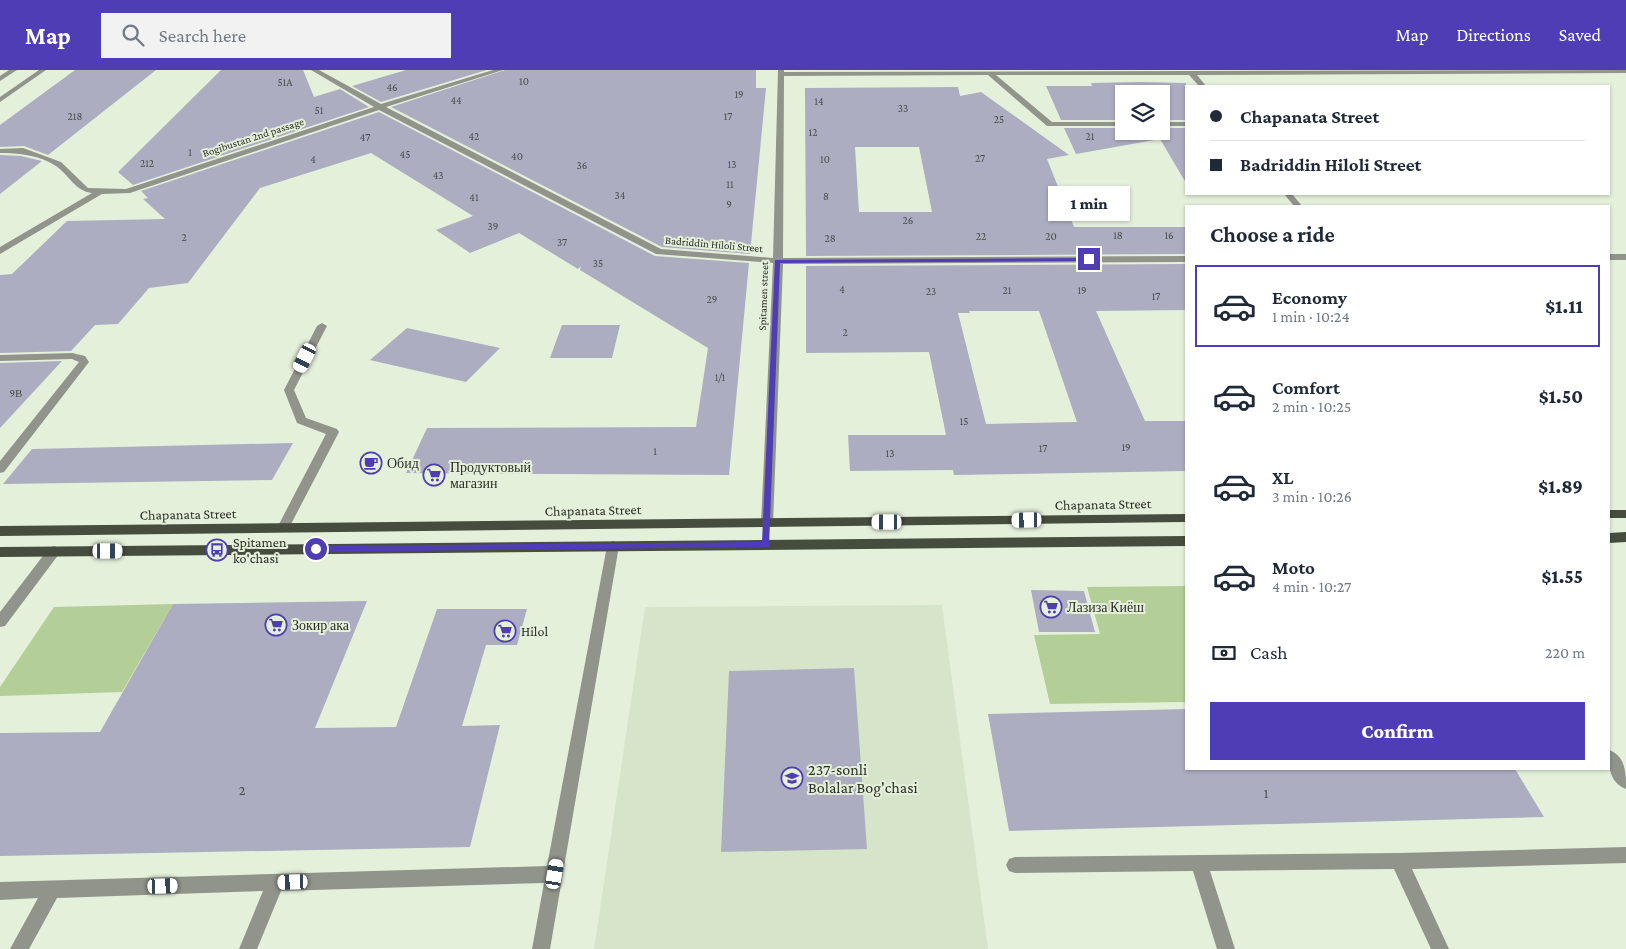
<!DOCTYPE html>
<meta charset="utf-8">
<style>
body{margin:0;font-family:"Crimson Pro",serif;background:#f2f2f3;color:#1f2937;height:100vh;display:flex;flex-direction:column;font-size:19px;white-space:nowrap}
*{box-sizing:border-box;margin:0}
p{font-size:16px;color:#747a83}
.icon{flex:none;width:28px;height:28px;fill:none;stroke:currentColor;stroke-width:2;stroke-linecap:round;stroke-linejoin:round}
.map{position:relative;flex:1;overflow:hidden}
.drawer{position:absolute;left:1185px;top:135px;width:425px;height:565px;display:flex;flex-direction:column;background:#fff;border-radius:0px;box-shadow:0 1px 4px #0004}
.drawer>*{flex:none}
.hud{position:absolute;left:1185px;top:15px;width:425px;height:110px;border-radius:0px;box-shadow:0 1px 4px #0004;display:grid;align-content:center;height:110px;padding:0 25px;background:#fff}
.fabs{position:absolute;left:1115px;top:15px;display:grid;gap:10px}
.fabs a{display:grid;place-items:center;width:55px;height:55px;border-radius:0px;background:#fff;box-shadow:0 1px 4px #0004;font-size:25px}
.end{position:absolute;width:22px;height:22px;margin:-11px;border:6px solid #4e3db5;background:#fff;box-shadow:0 0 0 2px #fff}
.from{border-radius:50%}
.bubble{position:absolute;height:35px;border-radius:0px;background:#fff;box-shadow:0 1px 4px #0004;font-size:16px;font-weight:800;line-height:35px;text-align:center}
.car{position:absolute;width:15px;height:30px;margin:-15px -8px;border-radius:6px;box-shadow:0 0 4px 1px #0007;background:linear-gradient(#fff 24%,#345 0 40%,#fff 0 76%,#345 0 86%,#fff 0)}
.hud b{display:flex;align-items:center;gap:18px;height:48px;font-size:19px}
.hud b+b{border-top:1px solid #e0e1e3}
.hud i{width:12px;height:12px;background:#1f2937}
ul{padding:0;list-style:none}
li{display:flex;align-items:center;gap:15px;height:82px;margin:0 10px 8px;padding:0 15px;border:2px solid transparent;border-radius:0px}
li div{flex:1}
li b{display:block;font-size:19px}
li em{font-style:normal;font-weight:800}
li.on{border-color:#4e3db5}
li>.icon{width:45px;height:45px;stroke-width:1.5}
h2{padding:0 25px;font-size:22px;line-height:60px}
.pay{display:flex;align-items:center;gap:12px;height:55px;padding:0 25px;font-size:19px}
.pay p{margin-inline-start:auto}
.primary-button{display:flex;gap:10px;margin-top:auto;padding:10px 25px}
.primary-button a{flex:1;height:58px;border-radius:0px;background:#4e3db5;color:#fff;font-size:20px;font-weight:800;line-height:58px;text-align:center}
header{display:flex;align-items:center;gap:30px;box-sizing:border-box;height:70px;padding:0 25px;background:#4e3db5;color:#fff}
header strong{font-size:24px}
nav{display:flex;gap:28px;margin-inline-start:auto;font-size:18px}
.search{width:350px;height:45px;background:#f2f2f3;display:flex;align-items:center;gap:12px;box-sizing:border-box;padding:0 18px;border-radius:0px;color:#747a83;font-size:19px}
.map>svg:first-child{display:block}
.built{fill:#d6e4c9}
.green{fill:#b3ce97}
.building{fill:#acadc1;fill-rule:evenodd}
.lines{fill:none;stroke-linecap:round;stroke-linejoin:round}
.minor{fill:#90948b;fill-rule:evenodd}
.major{fill:#464d3f;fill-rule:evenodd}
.route{fill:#4e3db5}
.labels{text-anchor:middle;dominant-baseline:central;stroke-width:4;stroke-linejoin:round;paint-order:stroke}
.number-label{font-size:11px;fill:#4a4d4d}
.far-street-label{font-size:11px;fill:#2a2d26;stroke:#e5f0db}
.poi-label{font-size:14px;fill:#2a2d26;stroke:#e5f0db;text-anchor:start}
.street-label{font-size:14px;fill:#2a2d26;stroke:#e5f0db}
.near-number-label{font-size:14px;fill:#4a4d4d}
.near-poi-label{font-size:16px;fill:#2a2d26;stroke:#e5f0db;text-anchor:start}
</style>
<header>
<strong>Map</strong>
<div class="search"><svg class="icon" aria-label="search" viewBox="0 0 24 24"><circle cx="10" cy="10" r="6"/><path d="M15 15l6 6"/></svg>Search here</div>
<nav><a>Map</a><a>Directions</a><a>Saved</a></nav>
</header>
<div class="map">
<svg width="1626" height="879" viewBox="0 0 1626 879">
<rect width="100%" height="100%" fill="#e5f0db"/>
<path class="built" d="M942,535L988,879H594L645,537Z"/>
<g class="green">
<path d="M1186,516V632L1050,634L1034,565L1100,564L1087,517Z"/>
<path d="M173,534L122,622L0,626V617L54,537Z"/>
</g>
<g class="building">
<path d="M75,0H156L48,85L24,76L0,77V55Z"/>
<path d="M221,0H303L314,27L340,19L369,37L133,115L118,102Z"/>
<path d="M406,0H487L381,32L352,16Z"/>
<path d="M505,0H756V18H766L750,184L662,177L391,37Z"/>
<path d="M1140,12L1186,13V50H1161V24H1124V50H1061L1046,16H1092L1091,13Z"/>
<path d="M958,17L960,26L981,22L1069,85L1047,89L1074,157H1186V184L806,186L805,18ZM855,77H919L932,142H859Z"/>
<path d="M379,42L655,186L749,193L729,405L406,403L427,358L696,357L708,278L580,200L581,196L578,199L519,163L470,183L436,160L473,146L371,83L260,118L188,213L149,218L118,254L95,255L71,281L0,283V205L12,204L67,151L165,149L143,129L148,128L141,121Z"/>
<path d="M1064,58H1124V61H1161V58H1186V113L1160,69L1076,84Z"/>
<path d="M0,85L21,86L42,91L0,124Z"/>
<path d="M1186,194V240L1096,241L1145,351H1186V401L954,405L953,400L850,401L848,365H946L929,282L806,283V196ZM969,241H1039L1077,352L986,354L958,243H970Z"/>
<path d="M562,255H620L612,288H550Z"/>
<path d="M407,258L500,278L466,312L370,290Z"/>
<path d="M62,291L0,358V293Z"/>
<path d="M293,373L272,410L3,414L32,379Z"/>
<path d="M1031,520L1084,521L1095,562H1039Z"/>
<path d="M367,531L315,658L396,657L437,539H527L517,575H486L462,656L500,655L470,777L0,786V663L100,662L173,534Z"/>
<path d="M854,598L867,779L721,782L729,601Z"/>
<path d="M1186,639V699H1515L1544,747L1009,761L988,644Z"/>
</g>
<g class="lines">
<g class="minor">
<path d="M9,0H17L0,11V6Z"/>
<path d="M39,0H46L0,32V27Z"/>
<path d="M311,0H319L381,34L493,0H503L386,37L661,179L773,188L778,0H784V2L1626,0V3L1197,5L1206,16H1199L1189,5H996L1052,52H1124V56H1047L988,5L784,6L783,188L1186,186V192L783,194L773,453L771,456H763L761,453L773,193L656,184L379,40L130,123L102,124L0,184V177L92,123C75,121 69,105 56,96C39,85 19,83 0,83V79L23,78L61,92L88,118L126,119L374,37Z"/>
<rect x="1161" y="52" width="25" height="4"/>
<path d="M1284,124H1292L1302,136H1294Z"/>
<rect x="1609" y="184" width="17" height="6"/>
<path d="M322,253L327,256L294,320L306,348L337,359L339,362L289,458L288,461H278L277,458L326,364L297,353L284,320L317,256Z"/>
<path d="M72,283L85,286L89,292L4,402L0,403V391L79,292L72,289L0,291V285Z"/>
<path d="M613,471L618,473L619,476L550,879H532L544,813L281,821L257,879H239L263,821L57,828L29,879H10L38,828L0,830V812L547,796L607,476L608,473Z"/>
<path d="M54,476L59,478L61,481L59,484L5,556L0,557V542L49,478Z"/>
<path d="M1609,680C1626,686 1626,704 1626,719C1609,713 1608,695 1609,680Z"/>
<path d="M1626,777V793L1412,799L1449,879H1431L1394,799L1210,801L1235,879H1217L1193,801L1015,803L1009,801L1006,795L1009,789L1015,787L1399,783Z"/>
</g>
<g class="major">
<rect x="1609" y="440" width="17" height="8"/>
<path d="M1186,444V452L0,466V456Z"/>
<path d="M1626,462V472L1609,473V463Z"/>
<path d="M1186,466V476L0,487V477Z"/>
</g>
</g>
<path class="route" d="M1089,188L1091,191L780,193L769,477L316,482L312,479L316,476L762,472L775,190Z"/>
<defs>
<g id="cafe-ring" transform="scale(1.125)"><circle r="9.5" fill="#e5f0db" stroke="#4e3db5" stroke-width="1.5"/><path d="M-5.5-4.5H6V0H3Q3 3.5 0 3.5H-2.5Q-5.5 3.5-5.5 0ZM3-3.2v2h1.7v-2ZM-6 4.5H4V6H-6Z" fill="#4e3db5"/></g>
<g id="supermarket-ring" transform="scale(1.125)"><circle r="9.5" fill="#e5f0db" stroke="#4e3db5" stroke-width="1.5"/><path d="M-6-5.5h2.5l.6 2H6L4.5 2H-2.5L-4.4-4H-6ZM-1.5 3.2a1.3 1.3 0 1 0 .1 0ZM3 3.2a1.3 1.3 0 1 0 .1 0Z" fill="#4e3db5"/></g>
<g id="bus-ring" transform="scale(1.125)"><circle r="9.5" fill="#e5f0db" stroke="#4e3db5" stroke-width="1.5"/><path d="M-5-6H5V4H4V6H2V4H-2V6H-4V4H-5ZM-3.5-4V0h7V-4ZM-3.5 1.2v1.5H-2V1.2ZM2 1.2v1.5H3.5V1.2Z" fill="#4e3db5"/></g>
<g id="school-ring" transform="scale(1.125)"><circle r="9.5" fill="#e5f0db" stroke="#4e3db5" stroke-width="1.5"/><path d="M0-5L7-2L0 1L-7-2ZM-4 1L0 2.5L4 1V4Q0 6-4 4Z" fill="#4e3db5"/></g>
</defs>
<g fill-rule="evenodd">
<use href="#cafe-ring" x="371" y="393"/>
<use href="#supermarket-ring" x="434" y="405"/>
<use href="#bus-ring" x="217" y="480"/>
<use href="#supermarket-ring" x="1051" y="537"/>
<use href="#supermarket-ring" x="276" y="555"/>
<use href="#supermarket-ring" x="505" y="561"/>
<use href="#school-ring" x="792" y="708"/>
</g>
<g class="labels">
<g class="number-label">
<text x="524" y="11">10</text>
<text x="285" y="12">51A</text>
<text x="392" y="17">46</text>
<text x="739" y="24">19</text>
<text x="456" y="30">44</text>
<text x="819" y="31">14</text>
<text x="903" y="38">33</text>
<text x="319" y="40">51</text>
<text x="75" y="46">218</text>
<text x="728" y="46">17</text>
<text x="999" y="49">25</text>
<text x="813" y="62">12</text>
<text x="474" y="66">42</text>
<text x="1090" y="66">21</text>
<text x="365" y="67">47</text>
<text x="190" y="82">1</text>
<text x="405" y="84">45</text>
<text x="517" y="86">40</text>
<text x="980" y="88">27</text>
<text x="313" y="89">4</text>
<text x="825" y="89">10</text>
<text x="147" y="93">212</text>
<text x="732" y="94">13</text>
<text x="582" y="95">36</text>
<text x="438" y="105">43</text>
<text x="730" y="114">11</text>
<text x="620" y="125">34</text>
<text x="826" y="126">8</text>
<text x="474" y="127">41</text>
<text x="729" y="134">9</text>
<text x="908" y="150">26</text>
<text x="493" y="156">39</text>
<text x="1118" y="165">18</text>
<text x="1169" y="165">16</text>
<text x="981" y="166">22</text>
<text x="1051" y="166">20</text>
<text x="184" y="167">2</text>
<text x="830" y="168">28</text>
<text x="562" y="172">37</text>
<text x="598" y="193">35</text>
<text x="842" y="219">4</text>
<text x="1007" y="220">21</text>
<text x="1082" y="220">19</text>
<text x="931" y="221">23</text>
<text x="1156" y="226">17</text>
<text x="712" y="229">29</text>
<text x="845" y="262">2</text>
<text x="720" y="307">1/1</text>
<text x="16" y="323">9В</text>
<text x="964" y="351">15</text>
<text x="1126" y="377">19</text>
<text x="1043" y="378">17</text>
<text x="655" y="381">1</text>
<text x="890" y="383">13</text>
</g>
<g class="far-street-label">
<text transform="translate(253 67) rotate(-18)">Bogibustan 2nd passage</text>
<text transform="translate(714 174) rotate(5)">Badriddin Hiloli Street</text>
<text transform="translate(763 226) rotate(-88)">Spitamen street</text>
</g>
<g class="poi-label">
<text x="387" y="393">Обид</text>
<text x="450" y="397">Продуктовый<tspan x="450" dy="16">магазин</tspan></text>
<text x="233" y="472">Spitamen<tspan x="233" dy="16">ko'chasi</tspan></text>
<text x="1067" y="537">Лазиза Киёш</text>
<text x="292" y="555">Зокир ака</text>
<text x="521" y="561">Hilol</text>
</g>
<g class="street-label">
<text transform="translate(1103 434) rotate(-1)">Chapanata Street</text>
<text transform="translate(593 440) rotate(-1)">Chapanata Street</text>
<text transform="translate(188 444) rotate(-1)">Chapanata Street</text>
</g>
<g class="near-number-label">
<text x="242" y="720">2</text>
<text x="1266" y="723">1</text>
</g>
<g class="near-poi-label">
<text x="808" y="699">237-sonli<tspan x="808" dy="18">Bolalar Bog'chasi</tspan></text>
</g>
</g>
</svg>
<div class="fabs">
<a><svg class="icon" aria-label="layers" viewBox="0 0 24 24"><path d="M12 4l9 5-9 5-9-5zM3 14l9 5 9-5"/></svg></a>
</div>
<i class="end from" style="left:316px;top:479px"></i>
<i class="end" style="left:1089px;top:189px"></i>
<div class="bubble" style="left:1048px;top:116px;width:82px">1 min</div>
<i class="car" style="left:305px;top:288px;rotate:207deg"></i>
<i class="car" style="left:1027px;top:450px;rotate:269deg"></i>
<i class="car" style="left:887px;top:452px;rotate:270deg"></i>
<i class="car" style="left:108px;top:481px;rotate:90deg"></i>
<i class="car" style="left:555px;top:804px;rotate:10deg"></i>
<i class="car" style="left:293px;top:812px;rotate:268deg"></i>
<i class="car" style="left:163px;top:816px;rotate:88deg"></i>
<div class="hud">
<b><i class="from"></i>Chapanata Street</b>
<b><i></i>Badriddin Hiloli Street</b>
</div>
<section class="drawer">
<h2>Choose a ride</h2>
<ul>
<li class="on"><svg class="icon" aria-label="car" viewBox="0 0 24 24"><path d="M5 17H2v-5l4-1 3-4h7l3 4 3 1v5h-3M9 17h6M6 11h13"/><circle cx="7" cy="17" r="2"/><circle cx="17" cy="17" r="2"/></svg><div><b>Economy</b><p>1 min · 10:24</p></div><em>$1.11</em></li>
<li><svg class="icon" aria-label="car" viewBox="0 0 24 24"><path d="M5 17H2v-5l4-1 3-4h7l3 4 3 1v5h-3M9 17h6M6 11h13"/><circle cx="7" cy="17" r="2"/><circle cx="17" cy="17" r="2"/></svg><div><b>Comfort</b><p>2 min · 10:25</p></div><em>$1.50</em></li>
<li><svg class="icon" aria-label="car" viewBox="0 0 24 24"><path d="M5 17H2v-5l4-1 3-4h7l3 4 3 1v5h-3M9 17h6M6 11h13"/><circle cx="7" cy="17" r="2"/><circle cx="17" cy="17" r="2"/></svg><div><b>XL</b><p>3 min · 10:26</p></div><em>$1.89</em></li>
<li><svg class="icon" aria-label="car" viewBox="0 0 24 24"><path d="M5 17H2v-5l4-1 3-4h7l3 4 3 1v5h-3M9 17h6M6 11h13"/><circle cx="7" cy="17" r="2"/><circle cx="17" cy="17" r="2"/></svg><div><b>Moto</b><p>4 min · 10:27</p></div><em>$1.55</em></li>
</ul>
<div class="pay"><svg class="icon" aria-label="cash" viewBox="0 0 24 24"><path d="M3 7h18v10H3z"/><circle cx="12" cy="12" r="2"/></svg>Cash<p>220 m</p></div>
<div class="primary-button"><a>Confirm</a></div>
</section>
</div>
